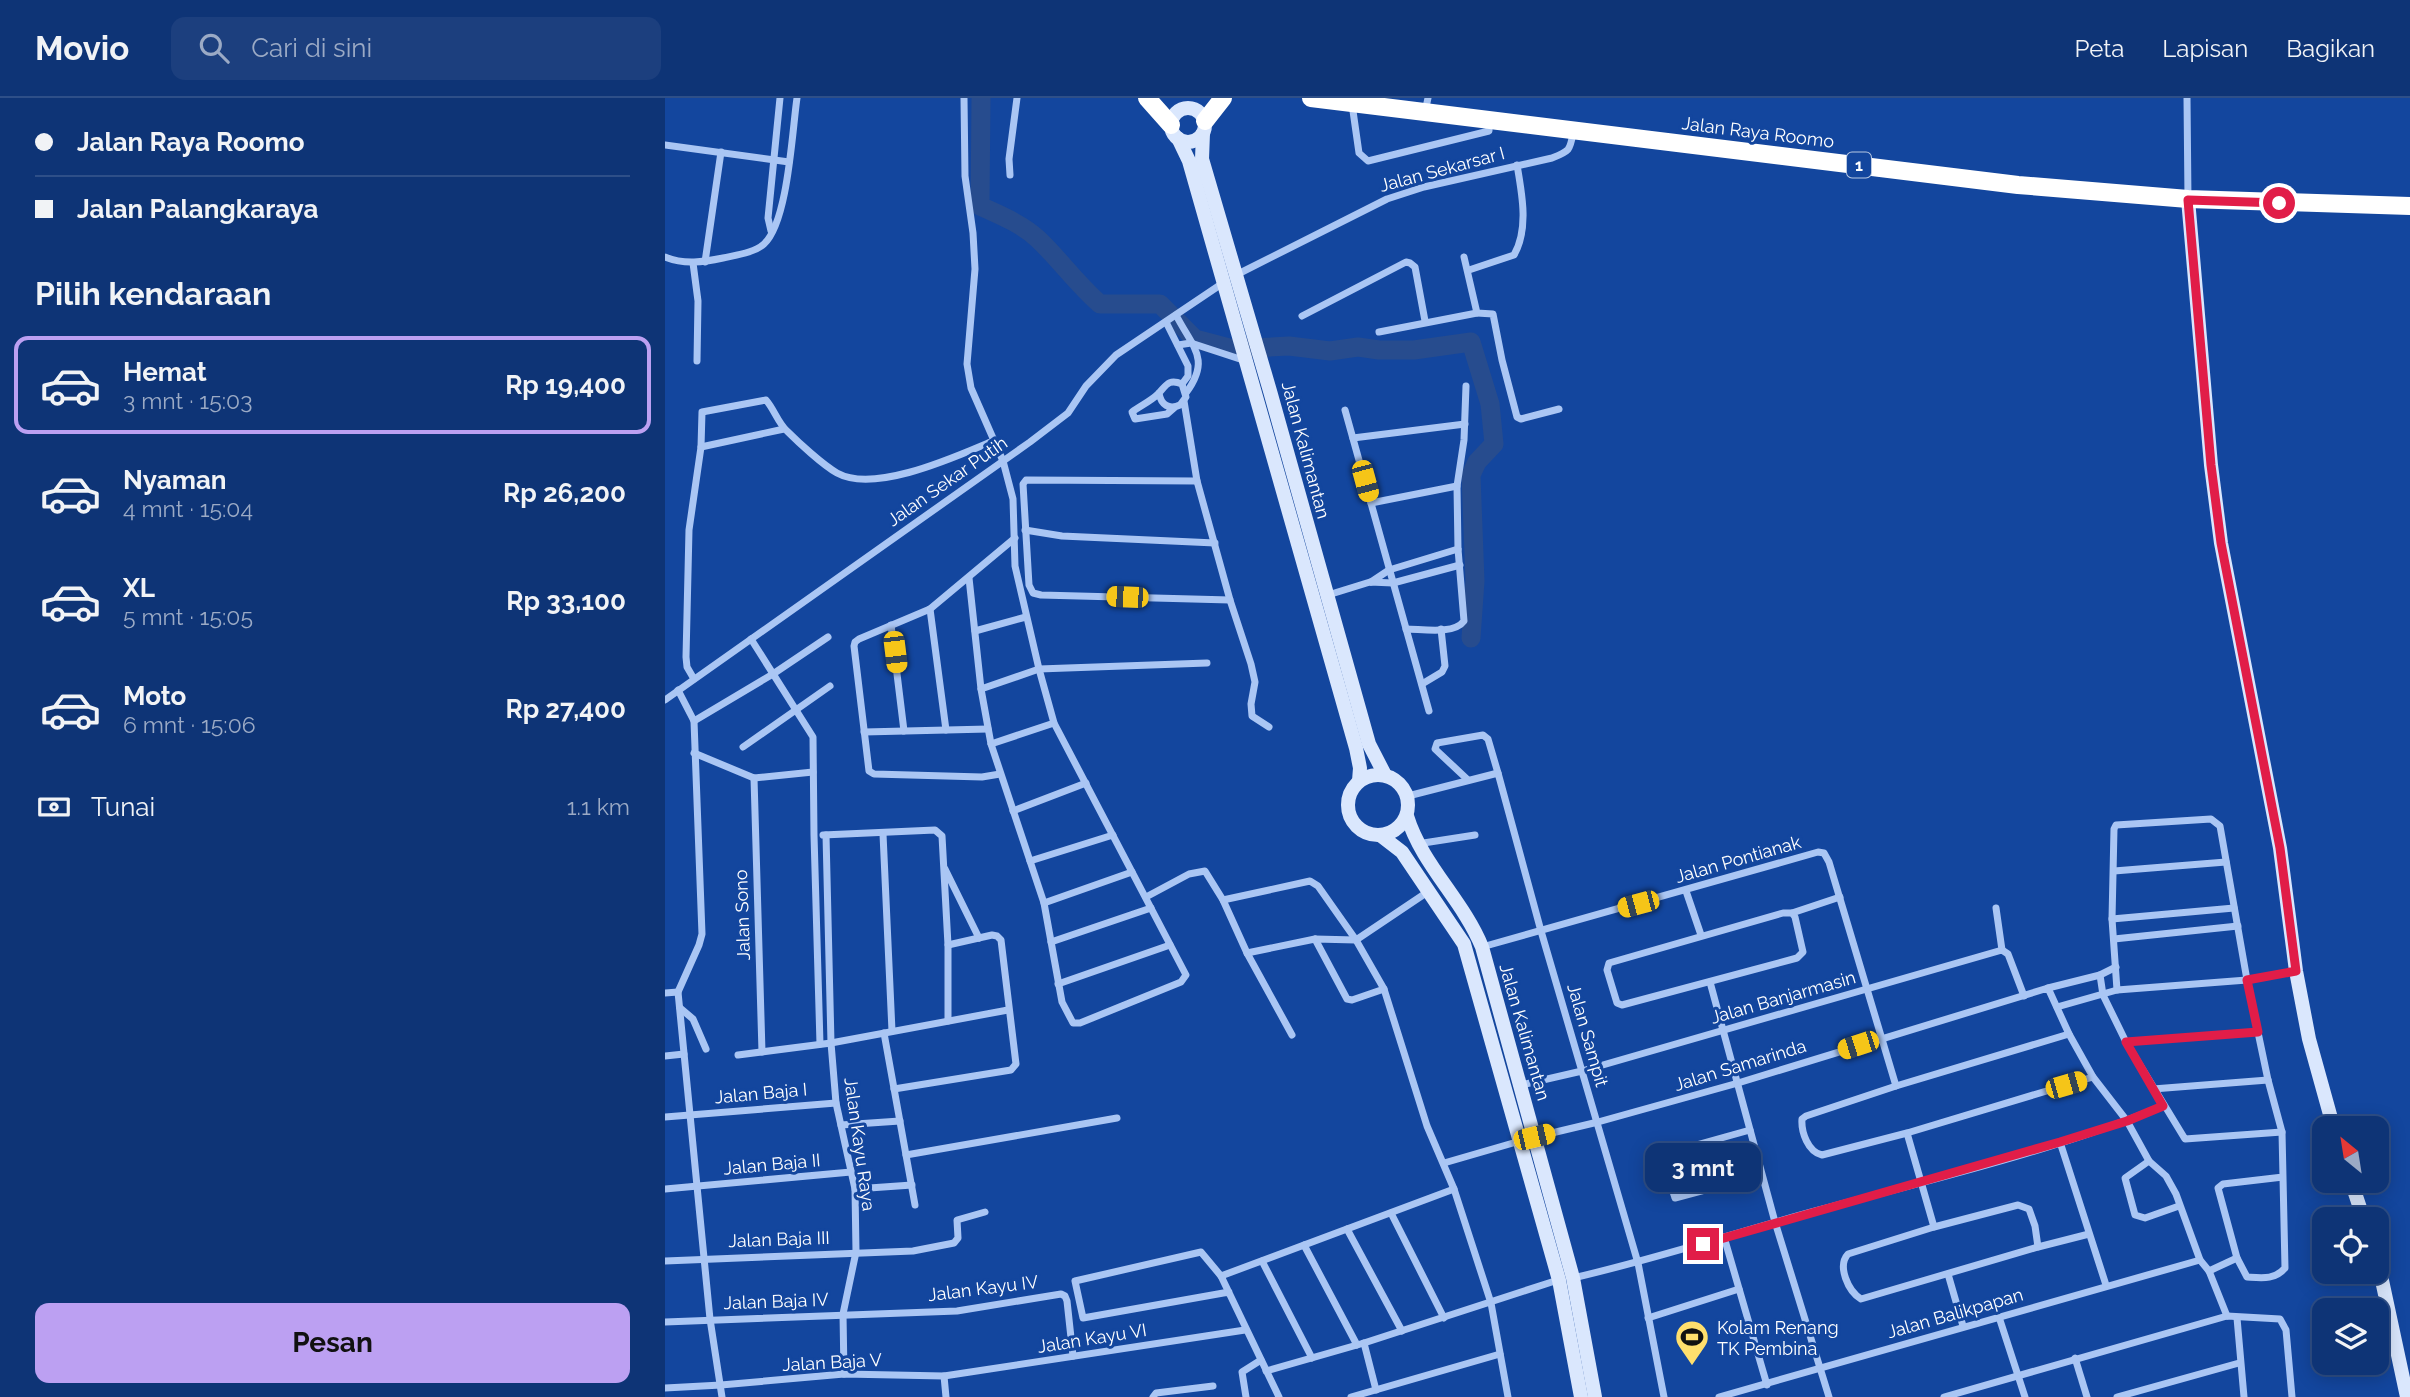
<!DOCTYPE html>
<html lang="id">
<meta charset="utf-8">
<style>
body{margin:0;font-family:Raleway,sans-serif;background:#1c3f7e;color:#f1f3f6;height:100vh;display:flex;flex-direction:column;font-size:26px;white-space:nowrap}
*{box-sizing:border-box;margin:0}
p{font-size:23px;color:#9baac5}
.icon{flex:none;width:38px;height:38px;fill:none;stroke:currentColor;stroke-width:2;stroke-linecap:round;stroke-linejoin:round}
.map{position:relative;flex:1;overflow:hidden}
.panel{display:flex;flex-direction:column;background:#0e3476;width:665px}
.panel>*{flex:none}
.guide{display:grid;align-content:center;height:154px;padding:0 35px;background:#0e3476}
.needle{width:46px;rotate:330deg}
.buttons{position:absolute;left:1647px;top:1018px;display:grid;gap:14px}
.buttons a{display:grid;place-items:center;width:77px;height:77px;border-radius:14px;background:#0e3476;box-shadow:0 4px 18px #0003,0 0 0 2px #2e4f88;font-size:35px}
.end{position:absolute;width:32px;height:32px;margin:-16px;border:9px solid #e11d48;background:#fff;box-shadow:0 0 0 4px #fff}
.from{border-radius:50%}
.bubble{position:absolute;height:49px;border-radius:14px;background:#0e3476;box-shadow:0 4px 18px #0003,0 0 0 2px #2e4f88;font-size:23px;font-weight:700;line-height:49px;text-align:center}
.car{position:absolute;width:21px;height:42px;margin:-21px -10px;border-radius:9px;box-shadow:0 0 5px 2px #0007;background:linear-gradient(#f5c518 24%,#345 0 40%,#f5c518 0 76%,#345 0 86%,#f5c518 0)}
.guide b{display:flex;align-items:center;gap:24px;height:66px;font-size:26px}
.guide b+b{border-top:2px solid #2e4f88}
.guide i{width:18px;height:18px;background:#f1f3f6}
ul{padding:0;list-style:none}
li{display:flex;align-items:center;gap:21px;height:98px;margin:0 14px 10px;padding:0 21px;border:4px solid transparent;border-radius:14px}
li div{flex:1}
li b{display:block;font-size:26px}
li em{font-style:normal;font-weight:700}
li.on{border-color:#bca0f2}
li>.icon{width:63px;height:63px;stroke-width:1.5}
h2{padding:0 35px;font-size:32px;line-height:84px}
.pay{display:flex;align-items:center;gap:18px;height:77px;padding:0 35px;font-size:26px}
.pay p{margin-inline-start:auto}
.cta{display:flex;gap:14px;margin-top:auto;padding:14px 35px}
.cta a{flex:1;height:80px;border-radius:14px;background:#bca0f2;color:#111;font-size:28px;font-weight:700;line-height:80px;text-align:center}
header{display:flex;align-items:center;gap:42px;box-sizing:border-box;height:98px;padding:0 35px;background:#0e3476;border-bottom:2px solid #2e4f88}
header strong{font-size:33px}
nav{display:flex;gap:38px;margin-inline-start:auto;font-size:24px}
.search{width:490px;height:63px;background:#1c3f7e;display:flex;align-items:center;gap:18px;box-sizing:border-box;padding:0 24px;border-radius:14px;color:#9baac5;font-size:26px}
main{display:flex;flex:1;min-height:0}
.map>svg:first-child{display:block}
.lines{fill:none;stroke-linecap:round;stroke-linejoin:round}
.river{stroke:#274c8e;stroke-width:19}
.street{stroke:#aac6f4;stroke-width:7}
.secondary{stroke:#dae7fd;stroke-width:14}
.highway{stroke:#fff;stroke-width:18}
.route{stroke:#e11d48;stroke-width:9}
.labels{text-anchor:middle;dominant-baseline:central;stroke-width:6;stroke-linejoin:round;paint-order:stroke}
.shield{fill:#13469e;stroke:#b8c8e2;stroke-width:2}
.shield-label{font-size:16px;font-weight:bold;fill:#fff}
.street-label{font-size:18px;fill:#fff;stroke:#13469e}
.poi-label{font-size:18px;fill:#fff;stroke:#13469e;text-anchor:start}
</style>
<header>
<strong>Movio</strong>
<div class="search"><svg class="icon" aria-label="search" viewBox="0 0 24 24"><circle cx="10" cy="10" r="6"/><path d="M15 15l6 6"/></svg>Cari di sini</div>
<nav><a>Peta</a><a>Lapisan</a><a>Bagikan</a></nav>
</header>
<main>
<section class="panel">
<div class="guide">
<b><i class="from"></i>Jalan Raya Roomo</b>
<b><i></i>Jalan Palangkaraya</b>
</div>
<h2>Pilih kendaraan</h2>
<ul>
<li class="on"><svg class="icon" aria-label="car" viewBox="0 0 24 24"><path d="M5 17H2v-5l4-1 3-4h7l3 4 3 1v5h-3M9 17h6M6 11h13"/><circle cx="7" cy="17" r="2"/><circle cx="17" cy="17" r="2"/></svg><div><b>Hemat</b><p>3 mnt · 15:03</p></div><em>Rp 19,400</em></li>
<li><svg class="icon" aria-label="car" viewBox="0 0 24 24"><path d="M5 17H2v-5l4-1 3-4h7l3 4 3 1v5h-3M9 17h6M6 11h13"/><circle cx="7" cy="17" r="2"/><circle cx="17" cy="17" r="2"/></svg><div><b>Nyaman</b><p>4 mnt · 15:04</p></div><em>Rp 26,200</em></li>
<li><svg class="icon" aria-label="car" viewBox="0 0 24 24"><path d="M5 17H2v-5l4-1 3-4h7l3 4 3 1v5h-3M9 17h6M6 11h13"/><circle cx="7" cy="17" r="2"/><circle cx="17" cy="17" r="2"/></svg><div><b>XL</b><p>5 mnt · 15:05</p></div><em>Rp 33,100</em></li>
<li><svg class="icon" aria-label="car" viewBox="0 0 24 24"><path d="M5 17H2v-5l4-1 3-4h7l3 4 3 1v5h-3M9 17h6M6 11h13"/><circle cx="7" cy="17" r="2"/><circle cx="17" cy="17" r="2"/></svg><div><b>Moto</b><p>6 mnt · 15:06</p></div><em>Rp 27,400</em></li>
</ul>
<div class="pay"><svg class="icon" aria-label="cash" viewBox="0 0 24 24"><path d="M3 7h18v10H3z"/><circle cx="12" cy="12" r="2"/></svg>Tunai<p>1.1 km</p></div>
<div class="cta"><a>Pesan</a></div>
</section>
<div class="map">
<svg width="1745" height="1299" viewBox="0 0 1745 1299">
<rect width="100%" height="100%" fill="#13469e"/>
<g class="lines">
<path class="river" d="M316,0L315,108C335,117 357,126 373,141C395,162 412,186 435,206H495L530,241L568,251L624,248L665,253L693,249L714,252H749L806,244L825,306L829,346L812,364L806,377L810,483L806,540"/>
<g class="street">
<path d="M299,0L300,78L308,135L310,171L302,266L306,290L338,363L348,401L350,468L374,571L389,625L521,877L516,884L415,925H408L397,904L379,805L326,646L316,591L304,480"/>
<path d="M1522,0L1523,101"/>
<path d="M687,6L694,55L703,63L824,33V24"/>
<path d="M760,14L763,0"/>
<path d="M0,47L124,64"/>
<path d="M345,77L344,61L352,0"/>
<path d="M106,133L103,120L115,0"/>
<path d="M0,159C19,167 39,164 58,160C71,157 89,155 99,146C123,124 127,34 132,0"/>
<path d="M799,159L812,215L828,216L837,262L852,319L856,321L894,311"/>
<path d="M40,164L56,54"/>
<path d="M28,165L33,203L32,263"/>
<path d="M804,172L849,157C864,131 857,96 852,67"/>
<path d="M571,177L722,101L759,89L887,60C904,53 905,53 908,35"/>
<path d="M511,217C528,250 546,261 521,295"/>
<path d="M637,218L741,164L745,165L750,169L760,223"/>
<path d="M501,224L523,268V278L517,286"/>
<path d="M714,234L812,215"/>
<path d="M513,247L526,245L581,263"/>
<path d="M494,295C496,307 504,312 515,307L521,299L517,286C503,280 501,288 493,296C486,303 475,308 467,314L470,321L502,316L510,309"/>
<path d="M519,303L532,383L565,502L586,566L590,584L586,606L587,618L604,629"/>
<path d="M680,312L764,613"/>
<path d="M688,340L800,326"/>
<path d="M36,349L119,331"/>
<path d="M532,383L361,382L358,386L364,487L368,495L376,497L565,502"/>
<path d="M706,405L792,388"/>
<path d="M360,432L397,438L550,445"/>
<path d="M706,484L724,472L793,451"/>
<path d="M663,497L705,484L728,485L795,467"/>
<path d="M265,511L281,632"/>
<path d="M226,527L239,633"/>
<path d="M741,531C757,531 789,537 799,523L793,451L792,388L799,342L801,288"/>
<path d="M310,533L361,519"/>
<path d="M86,541L148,639L149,737L155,946"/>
<path d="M29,581L22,569L21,559L24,432L36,349L37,314L101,302C109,311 113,325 122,333C134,345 158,367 172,375C210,396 292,358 328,343"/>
<path d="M757,586L777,574L780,568L776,531"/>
<path d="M316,591L374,571L542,565"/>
<path d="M13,592L29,623L37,836L34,847L13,894L45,1221L57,1299"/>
<path d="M0,602L365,344L403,315L421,288L451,257L558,185"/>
<path d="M29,623L108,576L163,539"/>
<path d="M199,634L323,631"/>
<path d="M326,646L389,625"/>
<path d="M78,649L165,588"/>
<path d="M29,655L89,680L148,674"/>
<path d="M335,676L317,679L209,676L204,673L189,548L190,544L194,541L265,511L350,440"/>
<path d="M89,680L97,954"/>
<path d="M803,682L770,651L772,645L818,637L823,641L833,675"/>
<path d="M743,698L833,675L876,833L973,1165L999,1299"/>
<path d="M348,713L421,685"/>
<path d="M218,736L227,933"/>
<path d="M158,737L270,732L277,738L283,847V923"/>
<path d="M161,737L166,945L171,1005L190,1091L191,1154L178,1216L179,1276"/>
<path d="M752,746L810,737"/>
<path d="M365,763L448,737"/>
<path d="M280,771L314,840"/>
<path d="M1449,773L1561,764"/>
<path d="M1021,793L1036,837"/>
<path d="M481,799L524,776L540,773L558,802L582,855L627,937"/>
<path d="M558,802L645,783L653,788L691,842L719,891L762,1028L789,1091L826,1205L843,1299"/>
<path d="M379,805L467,774"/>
<path d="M1331,810L1337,852"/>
<path d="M1118,815H1127L1130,819L1138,854L1132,860L957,907L952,905L942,872L944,865Z"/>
<path d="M1127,815L1175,799"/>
<path d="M1447,821L1569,810"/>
<path d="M650,841L682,901L687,902L719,891"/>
<path d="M1449,841L1573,828"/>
<path d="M386,844L486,810"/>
<path d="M817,849L1153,754L1159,755L1164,764L1231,988"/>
<path d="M582,855L650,841L691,842L764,793"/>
<path d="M1435,877L1438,897L1461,944L1520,1041L1617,1034"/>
<path d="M1045,884L1110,1124L1164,1299"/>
<path d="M393,886L505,847"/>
<path d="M1383,890L1435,877L1451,869"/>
<path d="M1452,892L1447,821L1449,731L1451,727L1546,721L1555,728L1582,882L1603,982L1617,1034L1620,1170C1610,1182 1597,1180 1582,1179L1572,1160L1553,1090L1558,1086L1618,1079"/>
<path d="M0,895L13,894"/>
<path d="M1392,909L1452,892L1582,882L1631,873"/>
<path d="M15,910L28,921L41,951"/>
<path d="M219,935L250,1107"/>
<path d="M1404,936L1231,988L1141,1018L1137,1021C1136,1034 1143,1054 1157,1057L1242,1035L1428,979"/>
<path d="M1461,944L1593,934"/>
<path d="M73,957L166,945L343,912"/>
<path d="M0,958L19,956"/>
<path d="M856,987L917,973L1337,852L1343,856L1359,898"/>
<path d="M229,991L346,972L351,966L336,842L332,838L327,837L283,847"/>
<path d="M1488,991L1603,982"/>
<path d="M0,1019L171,1005"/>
<path d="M176,1027L235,1023"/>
<path d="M1085,1032L999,1056L997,1059L1010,1100L1096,1077"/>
<path d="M1242,1035L1269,1129"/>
<path d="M870,1039L933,1024L1073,985L1383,890L1404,936L1428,979L1462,1023L1484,1063L1501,1078L1511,1096L1535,1162L1544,1173L1562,1218"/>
<path d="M1395,1044L1441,1187"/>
<path d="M241,1057L452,1020"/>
<path d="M1484,1063L1460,1080L1470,1117L1480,1120L1514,1108"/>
<path d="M779,1065L855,1043"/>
<path d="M0,1091L186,1074"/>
<path d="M190,1091L247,1087"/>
<path d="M1353,1107L1364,1111L1370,1128L1373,1149L1196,1201C1183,1193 1172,1168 1183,1156L1269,1129Z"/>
<path d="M726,1115L779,1220"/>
<path d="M682,1131L737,1233"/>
<path d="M1059,1139L1102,1287"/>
<path d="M639,1147L692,1247"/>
<path d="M1373,1149L1424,1136"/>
<path d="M0,1163L248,1153L289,1145L293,1140L292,1122L320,1114"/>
<path d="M597,1163L647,1260"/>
<path d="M1544,1173L1572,1160"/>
<path d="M1283,1176L1298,1228"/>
<path d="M556,1178L789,1091"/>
<path d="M908,1180C991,1161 1072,1134 1154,1112C1268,1081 1389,1053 1498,1008"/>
<path d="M564,1194L418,1220L410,1183L536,1154L556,1178L614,1299"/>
<path d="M1334,1219L1360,1299"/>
<path d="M983,1220L1074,1191"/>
<path d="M1572,1220L1579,1299"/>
<path d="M0,1224L292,1213L396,1196L400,1198L402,1203L408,1258"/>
<path d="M699,1245L711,1292"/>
<path d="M1410,1260L1422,1299"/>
<path d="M601,1273L699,1245L893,1182"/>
<path d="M279,1278L281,1299"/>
<path d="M0,1290L56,1287L179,1276L279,1278L580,1232"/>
<path d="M488,1299L491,1295L548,1288"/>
<path d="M581,1299L577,1274L596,1262"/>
<path d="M686,1299L835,1256"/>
<path d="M1054,1299L1535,1162"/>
<path d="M1279,1299L1562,1218L1615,1221L1621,1232L1627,1299"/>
<path d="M1452,1299L1574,1265"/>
</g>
<g class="secondary">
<circle cx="523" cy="27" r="17"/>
<path d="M538,35L537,61L605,293L704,646L720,677"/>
<path d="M513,40L524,63L691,650L695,670L694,683"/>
<path d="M1523,101L1546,367L1556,445L1615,750L1631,873L1644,941L1669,1031"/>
<circle cx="713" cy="707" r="30"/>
<path d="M742,718C757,767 798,802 817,849L908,1180L930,1299"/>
<path d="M715,737L737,754L799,846L894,1182L916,1299"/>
<path d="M1686,1083L1699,1122"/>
<path d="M1712,1159L1742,1299"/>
</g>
<g class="highway">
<path d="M482,0L506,27"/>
<path d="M646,0L1353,87L1523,101L1745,108"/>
<path d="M540,23L558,0"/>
</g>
</g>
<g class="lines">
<path class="route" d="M1038,1146L1395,1044L1462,1023L1498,1008L1461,944L1593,934L1582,882L1631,873L1615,750L1556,445L1546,367L1523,102L1614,105"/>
</g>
<defs>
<g id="stadium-pin" transform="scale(1.75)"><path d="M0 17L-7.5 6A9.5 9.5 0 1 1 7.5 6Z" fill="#ffdf6d" stroke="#13469e"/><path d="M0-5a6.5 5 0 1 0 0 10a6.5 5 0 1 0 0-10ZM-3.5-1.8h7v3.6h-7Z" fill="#111"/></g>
</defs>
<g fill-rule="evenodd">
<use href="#stadium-pin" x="1027" y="1239"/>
</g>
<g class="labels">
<rect class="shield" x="1182" y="54.5" width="24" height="25" rx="5"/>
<g class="shield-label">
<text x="1194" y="67">1</text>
</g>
<g class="street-label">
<text transform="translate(1093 34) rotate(7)">Jalan Raya Roomo</text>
<text transform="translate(777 71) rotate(-15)">Jalan Sekarsar I</text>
<text transform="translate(641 352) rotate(75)">Jalan Kalimantan</text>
<text transform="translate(282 383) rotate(-35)">Jalan Sekar Putih</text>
<text transform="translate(1073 761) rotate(-16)">Jalan Pontianak</text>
<text transform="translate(77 817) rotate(-92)">Jalan Sono</text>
<text transform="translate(1118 899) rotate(-16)">Jalan Banjarmasin</text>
<text transform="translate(860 934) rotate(74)">Jalan Kalimantan</text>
<text transform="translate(923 937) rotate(74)">Jalan Sampit</text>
<text transform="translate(1075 967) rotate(-17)">Jalan Samarinda</text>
<text transform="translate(96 995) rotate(-5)">Jalan Baja I</text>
<text transform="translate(195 1046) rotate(82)">Jalan Kayu Raya</text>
<text transform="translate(107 1066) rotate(-5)">Jalan Baja II</text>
<text transform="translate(114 1141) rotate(-2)">Jalan Baja III</text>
<text transform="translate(318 1190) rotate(-7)">Jalan Kayu IV</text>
<text transform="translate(111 1203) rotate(-2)">Jalan Baja IV</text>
<text transform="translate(1290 1215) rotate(-16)">Jalan Balikpapan</text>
<text transform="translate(427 1240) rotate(-9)">Jalan Kayu VI</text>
<text transform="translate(167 1264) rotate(-3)">Jalan Baja V</text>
</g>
<g class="poi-label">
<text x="1052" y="1229">Kolam Renang<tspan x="1052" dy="21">TK Pembina</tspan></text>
</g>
</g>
</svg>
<div class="buttons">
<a><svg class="needle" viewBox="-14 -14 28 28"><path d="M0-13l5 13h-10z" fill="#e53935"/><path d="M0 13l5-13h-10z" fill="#9baac5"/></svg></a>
<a><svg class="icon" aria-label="locate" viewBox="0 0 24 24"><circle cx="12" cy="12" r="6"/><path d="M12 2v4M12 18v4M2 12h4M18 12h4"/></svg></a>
<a><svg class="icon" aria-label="layers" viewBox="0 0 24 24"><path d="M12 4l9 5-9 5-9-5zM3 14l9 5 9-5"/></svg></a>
</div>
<i class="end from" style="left:1614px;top:105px"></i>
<i class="end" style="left:1038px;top:1146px"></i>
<div class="bubble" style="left:980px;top:1045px;width:116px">3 mnt</div>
<i class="car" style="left:700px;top:383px;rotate:165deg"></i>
<i class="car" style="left:462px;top:499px;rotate:272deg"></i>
<i class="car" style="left:230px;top:554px;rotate:173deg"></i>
<i class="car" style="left:973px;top:806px;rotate:255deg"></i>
<i class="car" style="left:1193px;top:947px;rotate:252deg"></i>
<i class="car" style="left:1401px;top:987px;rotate:74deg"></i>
<i class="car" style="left:869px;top:1039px;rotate:77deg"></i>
</div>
</main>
